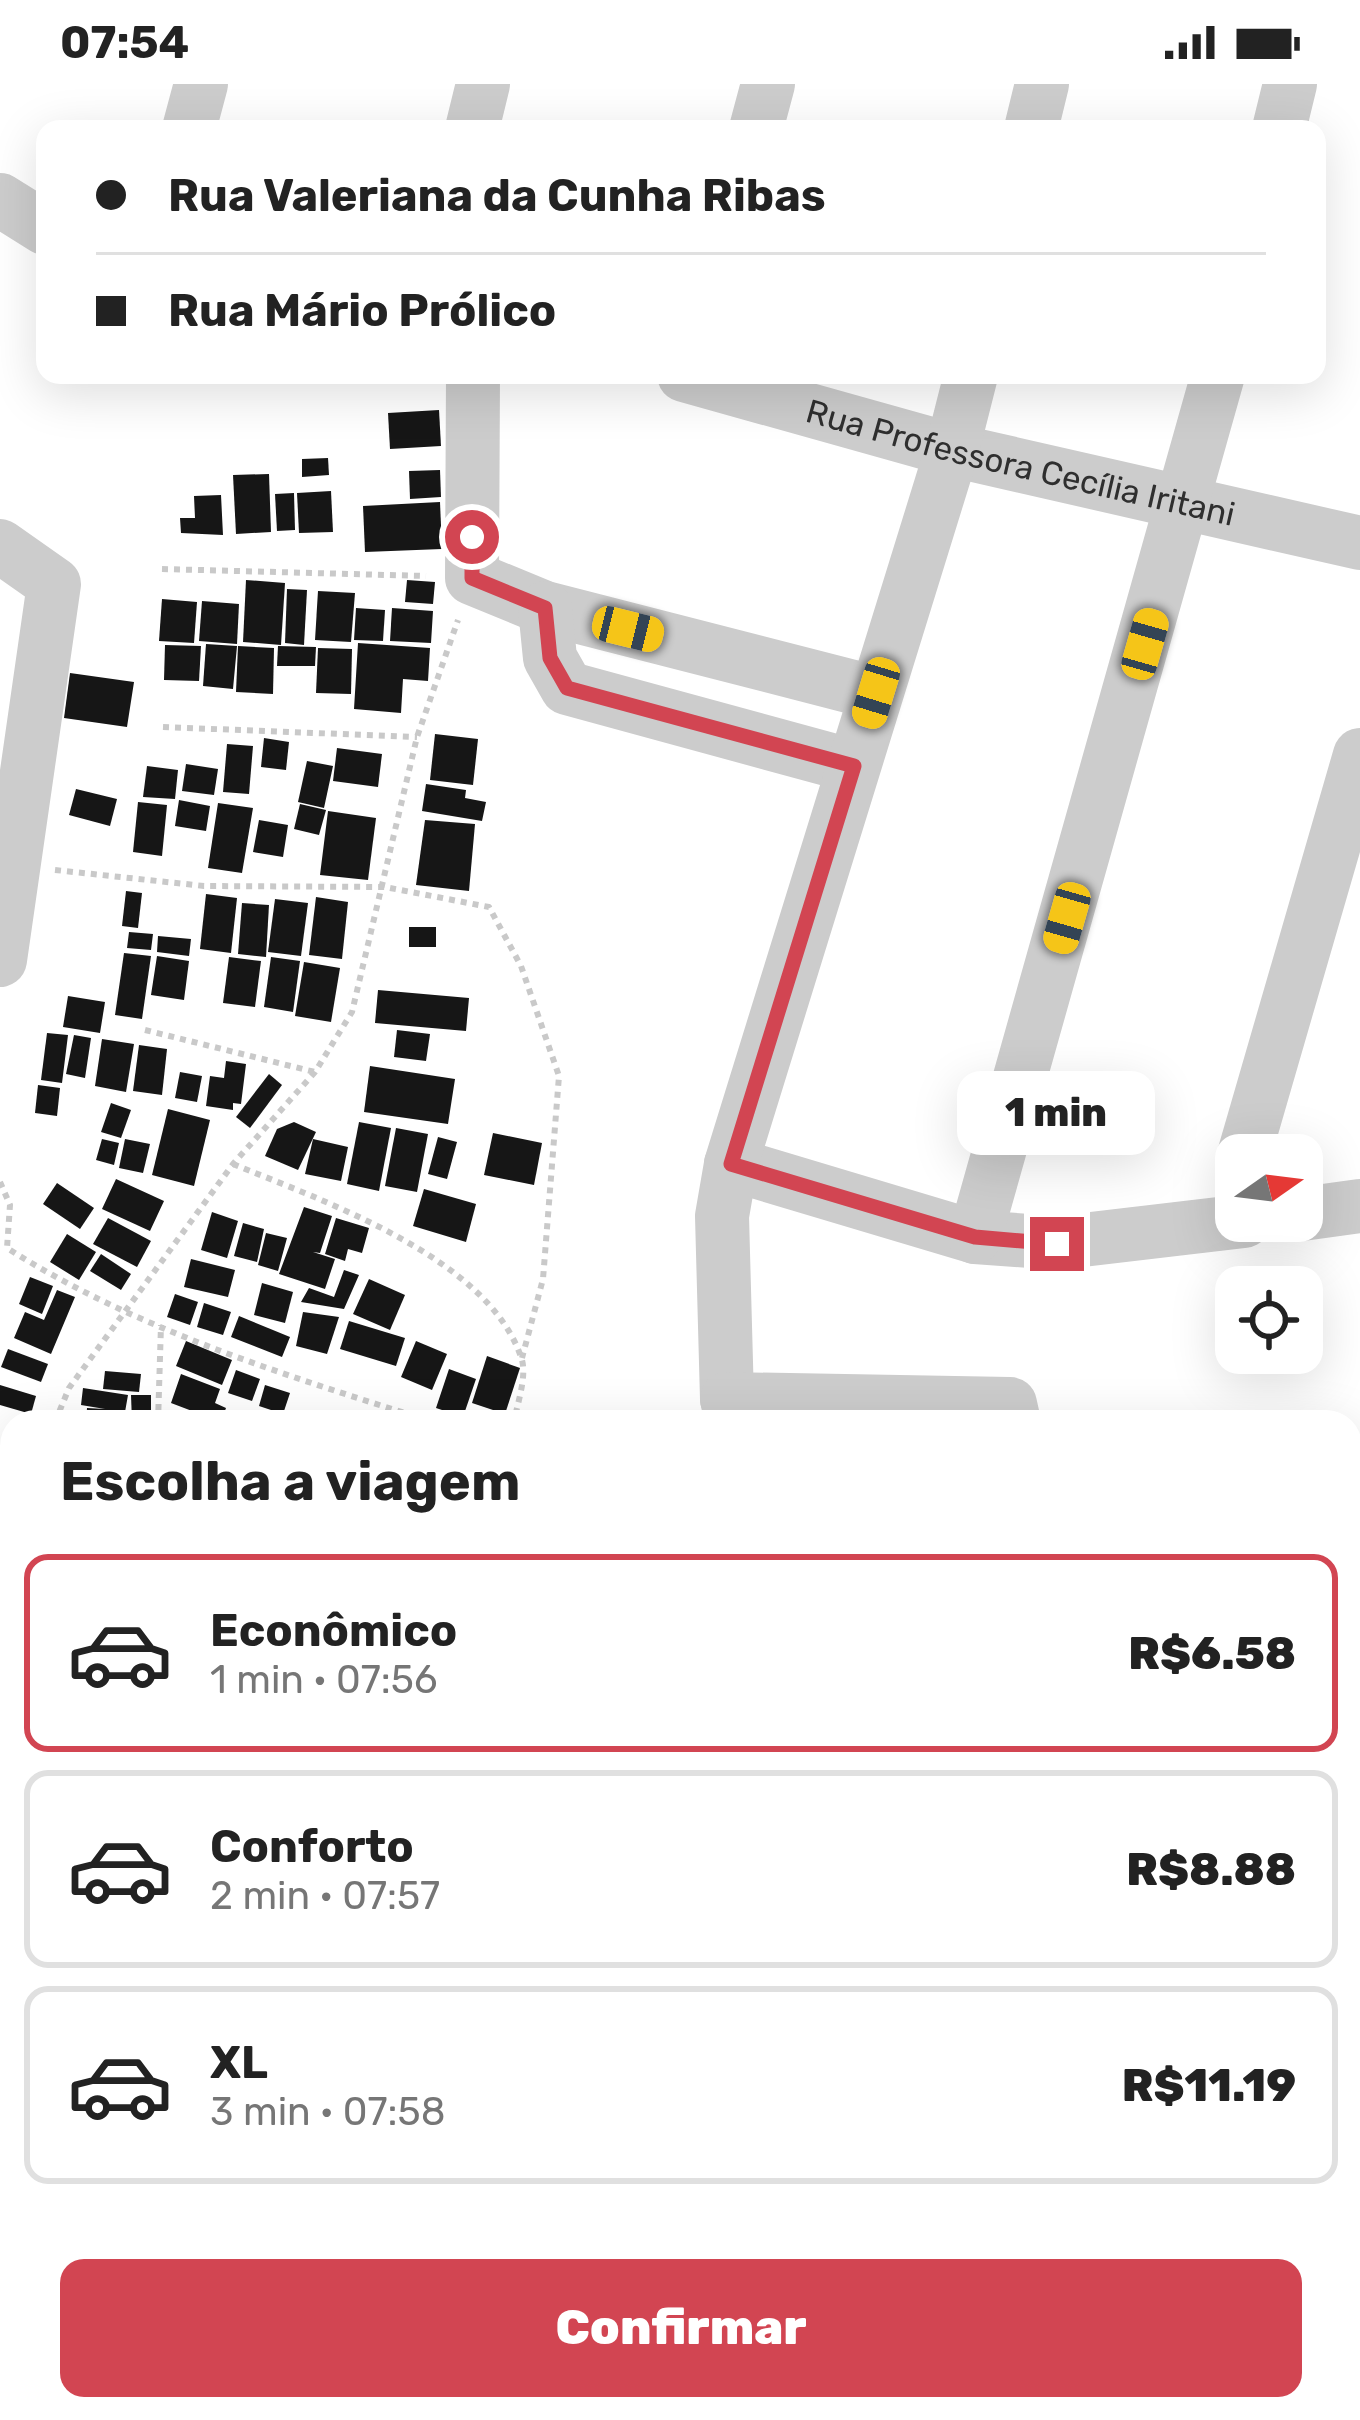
<!DOCTYPE html>
<html lang="pt">
<meta charset="utf-8">
<style>
body{margin:0;font-family:Rubik,sans-serif;background:#f6f6f6;color:#222;height:100vh;display:flex;flex-direction:column;font-size:45px;white-space:nowrap}
*{box-sizing:border-box;margin:0}
p{font-size:39px;color:#767676}
.icon{flex:none;width:66px;height:66px;fill:none;stroke:currentColor;stroke-width:2;stroke-linecap:round;stroke-linejoin:round}
.map{position:relative;flex:1;overflow:hidden}
.sheet{position:absolute;left:0px;top:1326px;width:1362px;height:1011px;display:flex;flex-direction:column;background:#fff;border-radius:36px 36px 0 0;box-shadow:0 12px 48px #0002}
.sheet>*{flex:none}
.guide{position:absolute;left:36px;top:36px;width:1290px;height:264px;border-radius:24px;box-shadow:0 12px 48px #0002;display:grid;align-content:center;height:264px;padding:0 60px;background:#fff}
.needle{width:78px;rotate:76deg}
.tools{position:absolute;left:1215px;top:1050px;display:grid;gap:24px}
.tools a{display:grid;place-items:center;width:108px;height:108px;border-radius:24px;background:#fff;box-shadow:0 12px 48px #0002;font-size:60px}
.end{position:absolute;width:54px;height:54px;margin:-27px;border:15px solid #d24552;background:#fff;box-shadow:0 0 0 6px #fff}
.from{border-radius:50%}
.bubble{position:absolute;height:84px;border-radius:24px;background:#fff;box-shadow:0 12px 48px #0002;font-size:39px;font-weight:800;line-height:84px;text-align:center}
.car{position:absolute;width:36px;height:72px;margin:-36px -18px;border-radius:15px;box-shadow:0 0 9px 3px #0007;background:linear-gradient(#f5c518 24%,#345 0 40%,#f5c518 0 76%,#345 0 86%,#f5c518 0)}
.guide b{display:flex;align-items:center;gap:42px;height:114px;font-size:45px}
.guide b+b{border-top:3px solid #e0e0e0}
.guide i{width:30px;height:30px;background:#222}
ul{padding:0;list-style:none}
li{display:flex;align-items:center;gap:36px;height:198px;margin:0 24px 18px;padding:0 36px;border:6px solid #e0e0e0;border-radius:24px}
li div{flex:1}
li b{display:block;font-size:45px}
li em{font-style:normal;font-weight:800}
li.active{border-color:#d24552}
li>.icon{width:108px;height:108px;stroke-width:1.5}
h2{padding:0 60px;font-size:54px;line-height:144px}
.cta{display:flex;gap:24px;margin-top:auto;padding:24px 60px}
.cta a{flex:1;height:138px;border-radius:24px;background:#d24552;color:#fff;font-size:48px;font-weight:800;line-height:138px;text-align:center}
.status{display:flex;justify-content:space-between;align-items:center;height:84px;padding:0 60px;background:#fff;direction:ltr}
.status svg{height:33px;fill:currentColor}
.map>svg:first-child{display:block}
.building{fill:#161616}
.lines{fill:none;stroke-linecap:round;stroke-linejoin:round}
.path{stroke:#c9c9c9;stroke-width:6;stroke-dasharray:6 6;stroke-linecap:butt}
.minor{stroke:#ccc;stroke-width:54}
.route{stroke:#d24552;stroke-width:15}
.labels{text-anchor:middle;dominant-baseline:central;stroke-width:12;stroke-linejoin:round;paint-order:stroke}
.street-label{font-size:33px;fill:#2f2f2f;stroke:#fff}
</style>
<div class="status"><b>07:54</b><svg viewBox="0 0 49 12"><path d="M0 12V9h3v3zM5 12V6h3v6zM10 12V3h3v9zM15 12V0h3v12zM26 1h20v11H26zM47 4h2v5h-2z"/></svg></div>
<div class="map">
<svg width="1360" height="2336" viewBox="0 0 1360 2336">
<rect width="100%" height="100%" fill="#fff"/>
<g class="building">
<path d="M439,326L441,362L390,365L388,329Z"/>
<path d="M328,374L329,391L302,393V375Z"/>
<path d="M440,386L441,413L410,415L409,387Z"/>
<path d="M269,390L271,448L236,450L233,391Z"/>
<path d="M331,407L333,448L299,449L297,409Z"/>
<path d="M294,409L295,446L277,447L275,410Z"/>
<path d="M221,411L223,451L181,449L180,434H195L194,412Z"/>
<path d="M440,418L442,465L365,468L363,422Z"/>
<path d="M246,496L285,499L281,561L243,558Z"/>
<path d="M407,496L435,498L433,520L405,518Z"/>
<path d="M287,505L307,506L304,561L285,559Z"/>
<path d="M318,507L355,509L351,558L315,556Z"/>
<path d="M162,515L197,518L194,559L159,557Z"/>
<path d="M202,517L239,520L237,560L199,557Z"/>
<path d="M356,524L385,526L383,557L354,556Z"/>
<path d="M392,524L433,527L431,559L390,557Z"/>
<path d="M358,559L430,564L428,597L403,595L401,629L354,625Z"/>
<path d="M206,560L237,562L233,605L203,602Z"/>
<path d="M165,561L201,562L199,597L164,596Z"/>
<path d="M238,562L274,564L273,610L236,608Z"/>
<path d="M278,562L316,563L315,582H277Z"/>
<path d="M318,564L352,565L351,610L316,609Z"/>
<path d="M70,589L134,598L127,643L64,634Z"/>
<path d="M435,650L478,655L473,701L430,696Z"/>
<path d="M264,654L289,658L286,686L261,683Z"/>
<path d="M227,660L253,662L249,710L223,708Z"/>
<path d="M337,664L382,670L378,703L333,697Z"/>
<path d="M307,677L333,682L324,724L298,718Z"/>
<path d="M186,680L218,685L214,711L182,707Z"/>
<path d="M147,682L178,686L175,715L143,713Z"/>
<path d="M426,700L466,706L465,714L486,718L482,737L422,727Z"/>
<path d="M76,705L117,715L110,742L69,731Z"/>
<path d="M179,716L210,722L206,747L175,742Z"/>
<path d="M138,718L167,721L162,772L133,768Z"/>
<path d="M218,719L253,724L242,789L208,784Z"/>
<path d="M300,720L326,726L319,751L294,745Z"/>
<path d="M328,727L376,734L368,796L320,791Z"/>
<path d="M259,736L288,741L283,773L253,768Z"/>
<path d="M425,736L475,740L469,807L416,801Z"/>
<path d="M126,807L142,809L138,844L122,842Z"/>
<path d="M206,810L237,814L231,869L200,865Z"/>
<path d="M316,813L348,818L342,875L309,871Z"/>
<path d="M275,815L308,819L301,872L268,868Z"/>
<path d="M242,819L269,821L266,873L238,870Z"/>
<rect x="409" y="843" width="27" height="20"/>
<path d="M129,848L153,850L151,866L127,864Z"/>
<path d="M158,852L191,855L189,872L157,868Z"/>
<path d="M124,869L151,872L142,935L115,931Z"/>
<path d="M157,872L189,877L184,916L151,911Z"/>
<path d="M229,873L261,877L255,923L223,919Z"/>
<path d="M271,873L300,877L293,928L264,923Z"/>
<path d="M304,878L340,884L331,938L295,932Z"/>
<path d="M378,906L469,914L466,947L375,939Z"/>
<path d="M68,912L105,918L100,949L63,943Z"/>
<path d="M397,946L430,950L426,977L394,973Z"/>
<path d="M47,949L68,951L62,999L41,996Z"/>
<path d="M74,951L91,954L85,994L66,990Z"/>
<path d="M102,955L134,960L126,1008L95,1002Z"/>
<path d="M139,961L167,965L162,1011L133,1007Z"/>
<path d="M226,977L246,980L241,1020L233,1019V1026L206,1022L210,992L224,994Z"/>
<path d="M370,982L455,995L448,1040L364,1028Z"/>
<path d="M180,988L202,992L197,1018L175,1014Z"/>
<path d="M269,990L282,1001L250,1044L236,1033Z"/>
<path d="M38,1001L60,1004L57,1032L35,1029Z"/>
<path d="M111,1019L131,1026L121,1054L101,1048Z"/>
<path d="M168,1025L210,1036L194,1102L152,1091Z"/>
<path d="M294,1038L316,1048L298,1086L265,1072L277,1045Z"/>
<path d="M359,1038L391,1044L379,1107L347,1100Z"/>
<path d="M396,1044L428,1050L417,1108L385,1102Z"/>
<path d="M493,1049L542,1059L534,1101L484,1091Z"/>
<path d="M438,1053L457,1058L447,1095L428,1090Z"/>
<path d="M102,1055L119,1059L114,1081L96,1076Z"/>
<path d="M125,1055L150,1060L143,1089L119,1084Z"/>
<path d="M313,1055L348,1063L341,1097L305,1090Z"/>
<path d="M116,1095L164,1117L150,1147L102,1125Z"/>
<path d="M57,1099L94,1124L80,1145L43,1120Z"/>
<path d="M424,1105L476,1120L466,1158L413,1142Z"/>
<path d="M304,1123L332,1132L320,1169L313,1168L335,1175L325,1205L279,1190Z"/>
<path d="M212,1128L238,1137L227,1174L201,1166Z"/>
<path d="M108,1134L151,1157L137,1183L93,1160Z"/>
<path d="M336,1134L369,1144L362,1169L348,1165L345,1177L325,1170Z"/>
<path d="M243,1139L264,1145L257,1178L234,1172Z"/>
<path d="M266,1149L287,1154L278,1187L258,1181Z"/>
<path d="M67,1150L96,1168L79,1196L50,1178Z"/>
<path d="M101,1170L131,1190L121,1206L90,1187Z"/>
<path d="M191,1175L235,1186L228,1213L184,1203Z"/>
<path d="M344,1186L359,1191L344,1225L301,1218L309,1204L334,1213Z"/>
<path d="M30,1193L53,1202L42,1230L19,1220Z"/>
<path d="M369,1195L405,1211L390,1246L353,1230Z"/>
<path d="M262,1199L293,1208L285,1239L254,1231Z"/>
<path d="M57,1206L75,1213L51,1270L14,1254L25,1228L44,1236Z"/>
<path d="M175,1210L198,1218L190,1241L167,1233Z"/>
<path d="M204,1219L231,1228L223,1251L197,1243Z"/>
<path d="M303,1228L339,1233L327,1270L296,1262Z"/>
<path d="M239,1232L290,1253L282,1273L231,1253Z"/>
<path d="M349,1237L405,1254L396,1282L340,1265Z"/>
<path d="M186,1257L232,1276L222,1301L176,1282Z"/>
<path d="M416,1257L447,1270L432,1306L401,1293Z"/>
<path d="M8,1265L48,1280L41,1298L1,1283Z"/>
<path d="M487,1272L520,1284L505,1330L472,1319Z"/>
<path d="M449,1285L476,1295L463,1333L436,1324Z"/>
<path d="M236,1286L260,1295L252,1317L228,1309Z"/>
<path d="M105,1287L141,1290L139,1308L103,1305Z"/>
<path d="M181,1290L220,1305L215,1319L226,1324L221,1338L171,1319Z"/>
<path d="M0,1301L36,1312L31,1330L0,1321Z"/>
<path d="M265,1301L290,1309L283,1330L259,1322Z"/>
<path d="M83,1304L128,1311L125,1328L113,1326L112,1338H86L87,1324L105,1325L81,1321Z"/>
<path d="M131,1311H151V1338H132Z"/>
<path d="M0,1735L12,1739L6,1791L0,1789Z"/>
<path d="M0,1803L12,1806V1865L0,1862Z"/>
<path d="M0,1867L12,1870L9,1925L0,1923Z"/>
<path d="M0,1928L12,1931L2,1992L0,1991Z"/>
<path d="M0,2017L12,2019V2085L0,2083Z"/>
<path d="M0,2108L12,2113V2147L0,2142Z"/>
<path d="M7,2204L12,2205V2259L0,2255V2225Z"/>
</g>
<g class="lines">
<g class="path">
<path d="M162,485L426,492"/>
<path d="M163,643L417,653"/>
<path d="M55,786L204,802L385,803L489,823L521,882L559,992L543,1195L522,1274"/>
<path d="M145,946L315,988"/>
<path d="M233,1080C323,1117 487,1173 521,1273C528,1291 517,1320 514,1338"/>
<path d="M0,1098L10,1121L7,1164C136,1246 288,1292 433,1338"/>
<path d="M55,1338L69,1304L233,1080L315,988L352,928L417,653L458,536"/>
<path d="M158,1338L161,1241"/>
<path d="M0,1562L12,1506"/>
<path d="M0,1650L12,1654"/>
<path d="M0,2008L12,2011"/>
<path d="M285,2325L299,2336"/>
<path d="M230,2336L235,2325"/>
</g>
<g class="minor">
<path d="M189,45L201,0"/>
<path d="M472,45L483,0"/>
<path d="M756,45L768,0"/>
<path d="M1031,45L1042,0"/>
<path d="M1279,45L1290,0"/>
<path d="M0,116L45,144"/>
<path d="M473,291L472,494L545,524L876,609"/>
<path id="s1" d="M684,291L952,366L1360,459"/>
<path d="M0,462L54,500L0,876"/>
<path d="M545,524L550,574L567,604L853,682"/>
<path d="M1244,1071L1360,671"/>
<path d="M731,1080L975,1153L1057,1159L1244,1137"/>
<path d="M1302,1130L1360,1122"/>
<path d="M975,1153L1218,291"/>
<path d="M727,1315L722,1132L731,1080L952,366L971,291"/>
<path d="M732,1338L727,1315L1010,1320L1014,1338"/>
<path d="M1350,2258L1360,2261"/>
<path d="M0,2298L12,2302"/>
<path d="M68,2325L93,2336"/>
<path d="M1326,2325L1329,2336"/>
<path d="M869,2336L871,2325"/>
</g>
</g>
<g class="lines">
<path class="route" d="M472,453V494L545,524L550,574L567,604L854,682L731,1080L975,1153L1057,1160"/>
</g>
<g class="labels">
<g class="street-label">
<text stroke="none"><textPath href="#s1" startOffset="348">Rua Professora Cecília Iritani</textPath></text>
</g>
</g>
</svg>
<div class="tools">
<a><svg class="needle" viewBox="-14 -14 28 28"><path d="M0-13l5 13h-10z" fill="#e53935"/><path d="M0 13l5-13h-10z" fill="#767676"/></svg></a>
<a><svg class="icon" aria-label="locate" viewBox="0 0 24 24"><circle cx="12" cy="12" r="6"/><path d="M12 2v4M12 18v4M2 12h4M18 12h4"/></svg></a>
</div>
<i class="end from" style="left:472px;top:453px"></i>
<i class="end" style="left:1057px;top:1160px"></i>
<div class="bubble" style="left:957px;top:987px;width:198px">1 min</div>
<i class="car" style="left:628px;top:545px;rotate:104deg"></i>
<i class="car" style="left:1145px;top:560px;rotate:16deg"></i>
<i class="car" style="left:876px;top:609px;rotate:197deg"></i>
<i class="car" style="left:1067px;top:834px;rotate:196deg"></i>
<div class="guide">
<b><i class="from"></i>Rua Valeriana da Cunha Ribas</b>
<b><i></i>Rua Mário Prólico</b>
</div>
<section class="sheet">
<h2>Escolha a viagem</h2>
<ul>
<li class="active"><svg class="icon" aria-label="car" viewBox="0 0 24 24"><path d="M5 17H2v-5l4-1 3-4h7l3 4 3 1v5h-3M9 17h6M6 11h13"/><circle cx="7" cy="17" r="2"/><circle cx="17" cy="17" r="2"/></svg><div><b>Econômico</b><p>1 min · 07:56</p></div><em>R$6.58</em></li>
<li><svg class="icon" aria-label="car" viewBox="0 0 24 24"><path d="M5 17H2v-5l4-1 3-4h7l3 4 3 1v5h-3M9 17h6M6 11h13"/><circle cx="7" cy="17" r="2"/><circle cx="17" cy="17" r="2"/></svg><div><b>Conforto</b><p>2 min · 07:57</p></div><em>R$8.88</em></li>
<li><svg class="icon" aria-label="car" viewBox="0 0 24 24"><path d="M5 17H2v-5l4-1 3-4h7l3 4 3 1v5h-3M9 17h6M6 11h13"/><circle cx="7" cy="17" r="2"/><circle cx="17" cy="17" r="2"/></svg><div><b>XL</b><p>3 min · 07:58</p></div><em>R$11.19</em></li>
</ul>
<div class="cta"><a>Confirmar</a></div>
</section>
</div>
